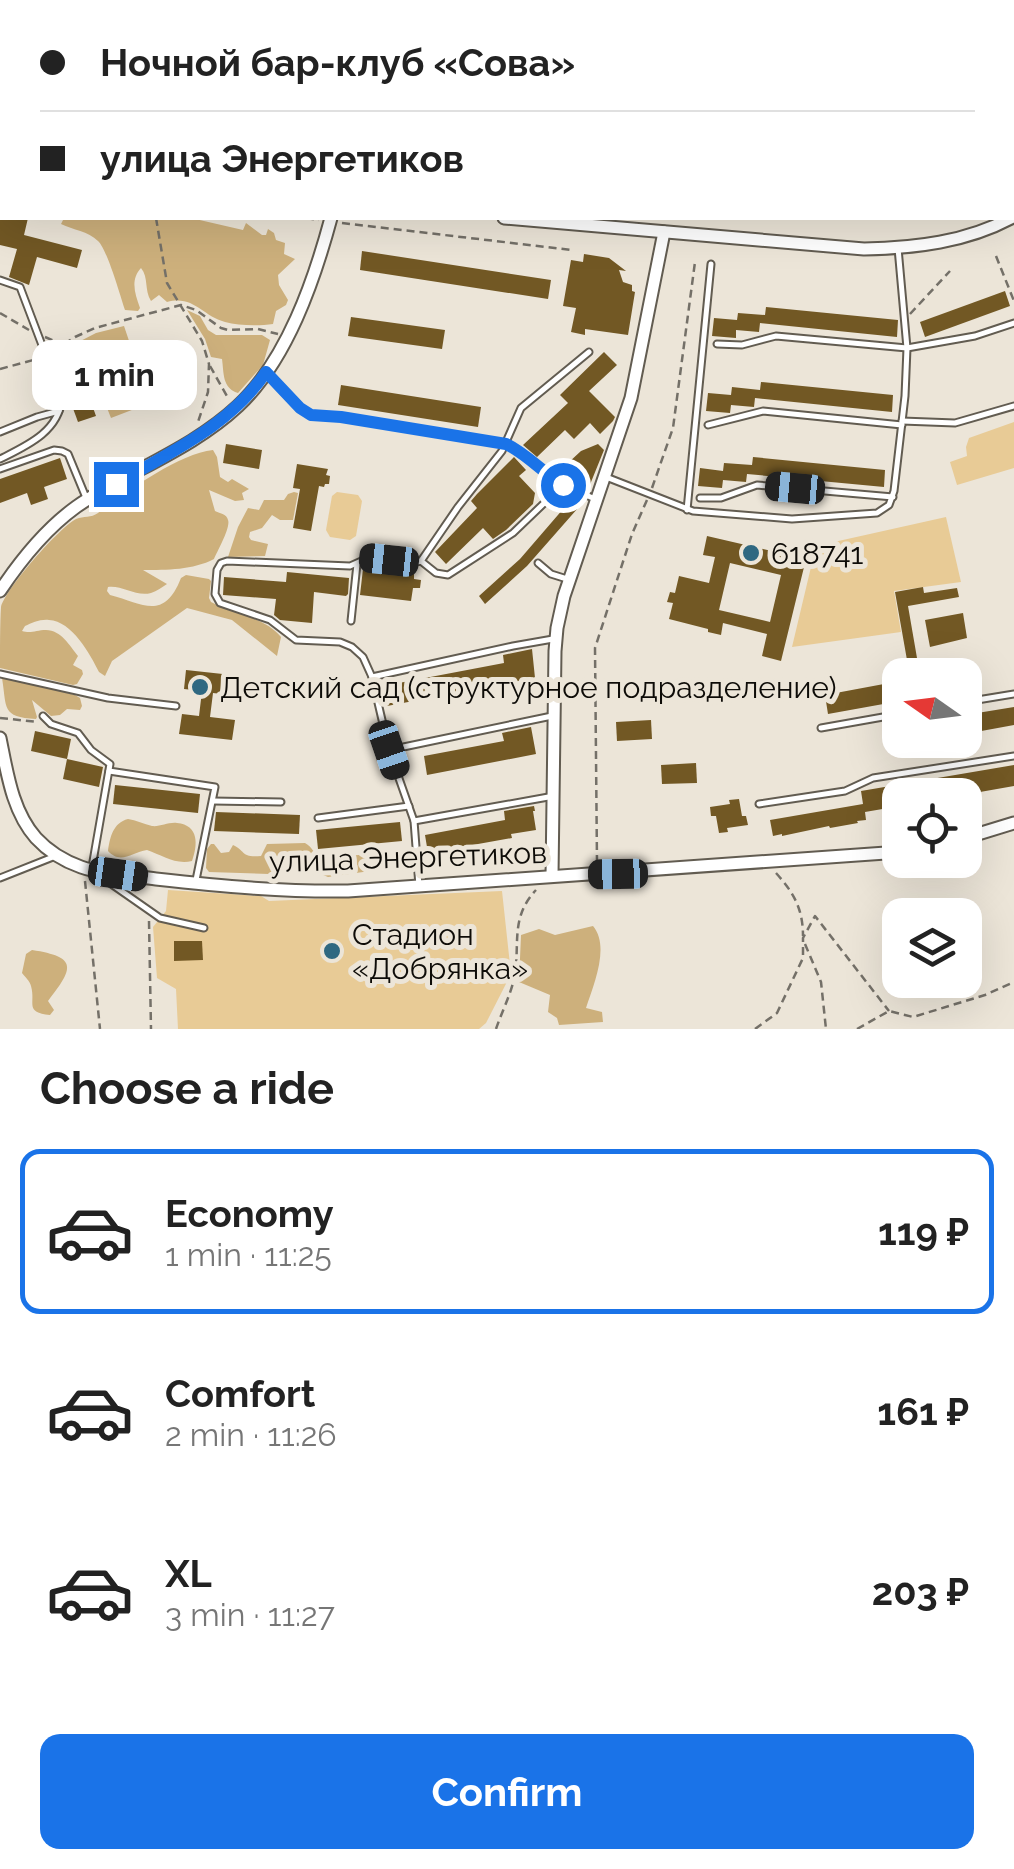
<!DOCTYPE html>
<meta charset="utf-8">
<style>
body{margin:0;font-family:Raleway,sans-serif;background:#f6f6f6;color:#222;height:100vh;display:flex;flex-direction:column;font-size:38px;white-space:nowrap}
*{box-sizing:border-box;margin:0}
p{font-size:32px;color:#767676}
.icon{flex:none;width:55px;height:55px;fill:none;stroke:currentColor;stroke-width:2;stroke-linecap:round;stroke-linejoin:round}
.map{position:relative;height:1029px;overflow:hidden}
.drawer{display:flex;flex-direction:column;background:#fff;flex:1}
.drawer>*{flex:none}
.guide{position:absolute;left:0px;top:0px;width:1015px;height:220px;box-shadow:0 10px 40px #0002;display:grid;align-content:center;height:220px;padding:0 40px;background:#fff}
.needle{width:65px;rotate:284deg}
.buttons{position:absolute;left:882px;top:658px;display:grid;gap:20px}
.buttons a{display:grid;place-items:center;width:100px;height:100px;border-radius:20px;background:#fff;box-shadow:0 10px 40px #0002;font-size:50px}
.end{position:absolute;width:45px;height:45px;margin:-22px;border:12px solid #1a73e8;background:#fff;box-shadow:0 0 0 5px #fff}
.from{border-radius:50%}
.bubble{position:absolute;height:70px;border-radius:20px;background:#fff;box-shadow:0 10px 40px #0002;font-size:32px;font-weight:700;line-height:70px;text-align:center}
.car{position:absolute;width:30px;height:60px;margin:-30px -15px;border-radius:12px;box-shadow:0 0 8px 2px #0007;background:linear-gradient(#222 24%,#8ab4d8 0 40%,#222 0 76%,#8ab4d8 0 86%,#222 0)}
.guide b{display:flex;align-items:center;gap:35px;height:95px;font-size:38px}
.guide b+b{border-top:2px solid #e0e0e0}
.guide i{width:25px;height:25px;background:#222}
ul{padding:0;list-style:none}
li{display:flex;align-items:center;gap:30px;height:165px;margin:0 20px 15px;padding:0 20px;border:5px solid transparent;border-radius:20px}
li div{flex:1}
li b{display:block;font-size:38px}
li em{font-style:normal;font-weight:700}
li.on{border-color:#1a73e8}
li>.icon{width:90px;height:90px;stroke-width:1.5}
h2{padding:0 40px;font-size:45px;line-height:120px}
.cta{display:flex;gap:20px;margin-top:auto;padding:20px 40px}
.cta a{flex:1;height:115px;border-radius:20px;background:#1a73e8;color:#fff;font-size:40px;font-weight:700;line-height:115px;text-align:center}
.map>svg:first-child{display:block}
.green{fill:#e8cb96}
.forest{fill:#cdb07c}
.building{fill:#725824;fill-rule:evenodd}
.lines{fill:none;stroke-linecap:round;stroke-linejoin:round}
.lane-casing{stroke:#625c51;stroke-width:9}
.street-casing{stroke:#625c51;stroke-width:15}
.path{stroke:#747068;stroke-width:2.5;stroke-dasharray:8 5;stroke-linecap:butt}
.lane{stroke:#fff;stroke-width:5}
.street{stroke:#fff;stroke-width:11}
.route{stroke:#1a73e8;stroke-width:12}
.poi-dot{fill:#2f6881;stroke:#ece5d8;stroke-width:4}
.labels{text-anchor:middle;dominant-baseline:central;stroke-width:10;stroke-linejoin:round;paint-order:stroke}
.poi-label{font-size:30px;fill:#0e0c08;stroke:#ece5d8;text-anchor:start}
.street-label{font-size:30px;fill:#0e0c08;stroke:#ece5d8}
</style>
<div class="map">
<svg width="1014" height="1029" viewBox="0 0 1014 1029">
<rect width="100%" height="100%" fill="#ece5d8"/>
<g class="green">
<path d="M1014,422V468L957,485L950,462L967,456L966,447L969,438Z"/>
<path d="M337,492L358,495L362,501L356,536L350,540L330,537L326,530L332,496Z"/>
<path d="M946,517L961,582L894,591L901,632L792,647L816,546Z"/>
<path d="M168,890L261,896L269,901L502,891L511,974L486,1023L479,1029H178L176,989L157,978L153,927L166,911Z"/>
</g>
<g class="forest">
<path d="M64,218H191L243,230L246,223L262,235H266L268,229L274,233L276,240L285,243L284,254L295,259L278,275L279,285L288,300L286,305L276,311L273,324C260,326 239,326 225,322C202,316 194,295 167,302L159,295L151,301C144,290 149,278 141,268C130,280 135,294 140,308L138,311L125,310C120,295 107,249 98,241C88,231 73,230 61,224Z"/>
<path d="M187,310L200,316L208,330L216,335H262L270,340L263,365L238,393C222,388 224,373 222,359L211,357L205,339Z"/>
<path d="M124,326L150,403L111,418L84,350L79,347L61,351L96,333Z"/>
<path d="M213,450L217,457L220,477L228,482L232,479L249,489L242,493L244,500L235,501L209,490L215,511C219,513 227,514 228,520C231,527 217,552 214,559C193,570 167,570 143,570L167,584C162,587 157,591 151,593C136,597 122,585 108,587L107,591L110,595C144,604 164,621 181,578L186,575L209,579L211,581L209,598L211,602C233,614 265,617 281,637L277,656L232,620L187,608L112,661L105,676L99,672C90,654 72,621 49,620C40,619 32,623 25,626L22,631C31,634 36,630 46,630C61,630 70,646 78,656L73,665L82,670L83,674L77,684L73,685L0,668C0,651 0,622 1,607C6,588 59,528 76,519C84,516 91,518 98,513C126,492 178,454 213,450Z"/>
<path d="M294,492L298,493L293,520H280L272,515L262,528L250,532L249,537L251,540L268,544L265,556L228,557L238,527L248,508L259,510L264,500H284L288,494Z"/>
<path d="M5,677L75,695L80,698L82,706L80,710L67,709L60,715L51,716L32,700L37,717L36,719C1,717 7,708 2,678Z"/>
<path d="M128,819C136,820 144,824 152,826C160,827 168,822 177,823C199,825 198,845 192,861C175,865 162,855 147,850C132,852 121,865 108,851C110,837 113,823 128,819Z"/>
<path d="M305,843C313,847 313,854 321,858L408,851L410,855L407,870L384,869L328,877L316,872L300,871L269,874L209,872L206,868L207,849L211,844H214L221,853L229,852L233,845C246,851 241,858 261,856L267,844Z"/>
<path d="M593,926C610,946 594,984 586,1008L602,1012L603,1022L559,1025L557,1018L548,1012L550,995L519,982L521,935L539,929L555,935Z"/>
<path d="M32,950C78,957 74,968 48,1001L54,1010L50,1015C24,1012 36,1004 31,986C30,981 25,977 22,973L26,954Z"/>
</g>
<g class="building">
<path d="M0,218H28L24,235L82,250L77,268L37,257L29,285L9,277L17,249L0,245Z"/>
<path d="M362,251L551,280L548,299L360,270Z"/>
<path d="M584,254L609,258L626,271L619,270L623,282L632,285V291L635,292L628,335L585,329V335L571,332L576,308L563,306L571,260L583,262Z"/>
<path d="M1005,291L1010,306L925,337L920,322Z"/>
<path d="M766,307L898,320L897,337L760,323L759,332L736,330V338L712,336L714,318L737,320L738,313L765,315Z"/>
<path d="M351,317L445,330L442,349L348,336Z"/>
<path d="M604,352L617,365L589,391L615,417L613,421L600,434L590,423L574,439L565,430L537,457L523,445L568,403L560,395Z"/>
<path d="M74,355L96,416L78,422L56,362Z"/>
<path d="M761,382L893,395L892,412L755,398L754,407L731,405L730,413L706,411L708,393L731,395L732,387L760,390Z"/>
<path d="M341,385L481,407L478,427L338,405Z"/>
<path d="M226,444L262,450L259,469L223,463Z"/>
<path d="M598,444L604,450L589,487L580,486L574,479L571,482L566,480L556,472L554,467L562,462L568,463L581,451Z"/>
<path d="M514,457L526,470L519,476L535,493L533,504L506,530L493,539L483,528L446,564L435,552L477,508L471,501L477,494Z"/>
<path d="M753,457L885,470L884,487L747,474L746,482L723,480L722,488L698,486L700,468L723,471L724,463L752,465Z"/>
<path d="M60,458L67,479L44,487L48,499L31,505L27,493L0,503V479Z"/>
<path d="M297,464L328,469L326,475L330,476L329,484H325L324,487L319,486L311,531L293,528L300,489L293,488Z"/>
<path d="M570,501L578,508L527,566L485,604L479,596L520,559Z"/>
<path d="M707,536L806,559L781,661L762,656L767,634L723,623L721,635L708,632V629L669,619L673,603L667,602L670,592L675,593L679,576L709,583L715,557L703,555ZM730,563L781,575L770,622L719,610Z"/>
<path d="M387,568L409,569L408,573L414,574V579L421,580L420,588H413L411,601L360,595L363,569L387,572Z"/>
<path d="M287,572L349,578L348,594L346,596L314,592L312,623L280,620L274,615L276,599L223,595L224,577L286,582Z"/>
<path d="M923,587L924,593L957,588L959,597L908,606L917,658L907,660L895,592Z"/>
<path d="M963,613L967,638L930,647L925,620Z"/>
<path d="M532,649L535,678L387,706L383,686L504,663L503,655Z"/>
<path d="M186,670L241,676L238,696L213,693L210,717L235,720L232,740L179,734L182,714L199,716L202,691L184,689Z"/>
<path d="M900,681V701L828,714L825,695Z"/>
<path d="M1014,707V725L965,734V715Z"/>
<path d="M651,720L652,739L617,741L616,722Z"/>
<path d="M531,727L536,754L427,775L424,756L504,741L502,733Z"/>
<path d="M35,731L71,739L67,759L103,767L99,787L63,779L67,759L31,751Z"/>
<path d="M696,763L697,783L662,784L661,765Z"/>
<path d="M1014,765V786L963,795H900V806L865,812L866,820L857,821L858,823L830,828L829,826L782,836V834L773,836L770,820L863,804L861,791Z"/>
<path d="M115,785L200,794L198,813L113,804Z"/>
<path d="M739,799L742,816H746L748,825L727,828L728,832L719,833L716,816H711L710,807L730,804L729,800Z"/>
<path d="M534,806L535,811H533L536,830L511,834L512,838L428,853L425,835L505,820L504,811Z"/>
<path d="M216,812L300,815L299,834L214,831Z"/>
<path d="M400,822L402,841L318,849L316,830Z"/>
<path d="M174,941H202L203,960L174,961Z"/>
</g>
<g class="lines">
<g class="lane-casing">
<g id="lane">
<path d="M305,0L308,2"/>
<path d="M150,2L152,0"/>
<path d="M356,2L358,0"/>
<path d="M0,8L2,10"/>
<path d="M1012,93L1014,91"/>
<path d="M0,280L20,287L62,398C59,432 26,446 0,459"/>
<path d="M717,344L742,345L776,336L907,348L975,336L1014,323"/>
<path d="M268,375L299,408L311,415L341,417L507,444C527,454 543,473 563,485"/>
<path d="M902,421L955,423L1014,406"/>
<path d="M708,425L763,411L902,425"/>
<path d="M0,432L37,417L59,411"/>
<path d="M0,469L54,450L62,451L68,454L87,500"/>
<path d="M606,477L693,511L792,519L877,513L889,505L894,491L905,396L907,348L898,248"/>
<path d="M700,498H721L757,485L893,497"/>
<path d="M687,510L711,264"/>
<path d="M421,561L458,507L502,451L521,408L589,352"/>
<path d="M538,563L551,574L567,579"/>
<path d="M351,621L357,564"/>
<path d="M0,674L108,698L176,706"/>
<path d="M372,677L513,646L553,639"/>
<path d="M965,702L1014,694"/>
<path d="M43,716L51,724L78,733L91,750L110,764L92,867"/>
<path d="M821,728L900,714"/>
<path d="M389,750L552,716"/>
<path d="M109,771L215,787L196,880"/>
<path d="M213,801L281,802"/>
<path d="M759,804L845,791L873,778L1014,756"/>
<path d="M318,818L409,806"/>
<path d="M414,821L554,796"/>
<path d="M97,874L160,918L204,928"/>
<path d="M0,878L53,857"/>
<path d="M419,886L414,821L389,750L372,677L363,657L352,647L340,642L296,640L270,620L220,603L215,594L217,570L221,563L227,561L350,566L368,558L413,563L421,561L436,573L448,575L513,533L563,485L595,499"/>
</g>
</g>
<g class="street-casing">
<g id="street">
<path d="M847,0L850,2"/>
<path d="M64,2L66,0"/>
<path d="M421,2L423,0"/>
<path d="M771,2L773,0"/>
<path d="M0,78L2,75"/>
<path d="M504,218L864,249C915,248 966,242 1011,218"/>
<path d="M0,591C20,561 47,528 76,507C128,471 191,450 238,406C287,360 314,281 331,218"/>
<path d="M0,738C7,772 12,811 36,838C48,851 64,861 81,867C104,875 132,876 156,879C220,886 283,892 348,891L900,852"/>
<path d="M965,838L1014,823"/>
<path d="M552,876L555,651L557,628L564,596L631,398L664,232"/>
</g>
</g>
<g class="path">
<path d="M792,0L796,2"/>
<path d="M16,2L18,0"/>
<path d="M536,2L538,0"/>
<path d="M0,58L2,61"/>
<path d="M156,218L167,283L202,341L209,364L208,392L198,422"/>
<path d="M306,218L319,220"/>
<path d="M342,223L572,250"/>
<path d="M996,256L1014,301"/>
<path d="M0,313L29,330"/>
<path d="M910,314L950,271"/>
<path d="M45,337L61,344"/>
<path d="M53,351L75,337L95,328L181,305L196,310L221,328L228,330L258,329L278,334"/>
<path d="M210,366L228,398"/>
<path d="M0,369L37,359"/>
<path d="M652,488L673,428L695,262"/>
<path d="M0,718L38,722"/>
<path d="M597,863L595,648L632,534L647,500"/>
<path d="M776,873C794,893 803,909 803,936"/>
<path d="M85,881L100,1029"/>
<path d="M149,921L151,1029"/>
<path d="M805,944L821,982L826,1029"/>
<path d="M496,1029C501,1014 509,998 513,983C522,947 508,920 536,890"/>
<path d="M755,1029L777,1013L803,958V938L815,916L889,1011"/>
<path d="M857,1029L889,1011L913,1017L985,995L1014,982"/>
</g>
<use href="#lane" class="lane"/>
<use href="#street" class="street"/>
</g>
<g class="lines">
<path class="route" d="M116,484C170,452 230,426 266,372L300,408L311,415L341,417L506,444C527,454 543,473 563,485"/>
</g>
<g class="poi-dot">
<circle cx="751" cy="553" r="10"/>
<circle cx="200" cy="687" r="10"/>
<circle cx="332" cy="951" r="10"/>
</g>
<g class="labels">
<g class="poi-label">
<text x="771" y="553">618741</text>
<text x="220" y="687">Детский сад (структурное подразделение)</text>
<text x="352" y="934">Стадион<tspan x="352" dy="34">«Добрянка»</tspan></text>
</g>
<g class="street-label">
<text transform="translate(408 857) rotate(-2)">улица Энергетиков</text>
</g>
</g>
</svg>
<div class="buttons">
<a><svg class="needle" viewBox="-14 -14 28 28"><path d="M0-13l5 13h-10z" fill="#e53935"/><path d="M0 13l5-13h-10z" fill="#767676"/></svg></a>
<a><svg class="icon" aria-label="locate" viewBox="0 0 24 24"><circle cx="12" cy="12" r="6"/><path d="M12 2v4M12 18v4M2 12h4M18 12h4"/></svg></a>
<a><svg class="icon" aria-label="layers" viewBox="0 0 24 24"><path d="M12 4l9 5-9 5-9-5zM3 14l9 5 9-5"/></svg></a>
</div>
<i class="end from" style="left:563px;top:485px"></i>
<i class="end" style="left:116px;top:484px"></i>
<div class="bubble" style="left:32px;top:340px;width:165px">1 min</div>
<i class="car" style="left:795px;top:488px;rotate:275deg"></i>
<i class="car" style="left:389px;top:560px;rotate:276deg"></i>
<i class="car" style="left:389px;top:750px;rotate:161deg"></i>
<i class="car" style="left:118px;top:874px;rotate:98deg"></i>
<i class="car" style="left:618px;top:874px;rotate:269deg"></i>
<div class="guide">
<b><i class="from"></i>Ночной бар-клуб «Сова»</b>
<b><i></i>улица Энергетиков</b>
</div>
</div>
<section class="drawer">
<h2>Choose a ride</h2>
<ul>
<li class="on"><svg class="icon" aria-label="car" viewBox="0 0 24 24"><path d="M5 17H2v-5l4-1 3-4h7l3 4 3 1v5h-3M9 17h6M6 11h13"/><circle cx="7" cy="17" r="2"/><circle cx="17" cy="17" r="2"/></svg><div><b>Economy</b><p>1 min · 11:25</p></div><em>119 ₽</em></li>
<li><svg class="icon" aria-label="car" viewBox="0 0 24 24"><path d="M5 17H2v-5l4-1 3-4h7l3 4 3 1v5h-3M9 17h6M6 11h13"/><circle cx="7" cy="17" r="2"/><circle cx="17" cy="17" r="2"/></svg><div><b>Comfort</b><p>2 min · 11:26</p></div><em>161 ₽</em></li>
<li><svg class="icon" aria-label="car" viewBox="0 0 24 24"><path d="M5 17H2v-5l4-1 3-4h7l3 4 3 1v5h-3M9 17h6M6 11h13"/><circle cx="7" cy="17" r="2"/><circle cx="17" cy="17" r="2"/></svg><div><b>XL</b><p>3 min · 11:27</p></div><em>203 ₽</em></li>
</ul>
<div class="cta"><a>Confirm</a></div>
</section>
